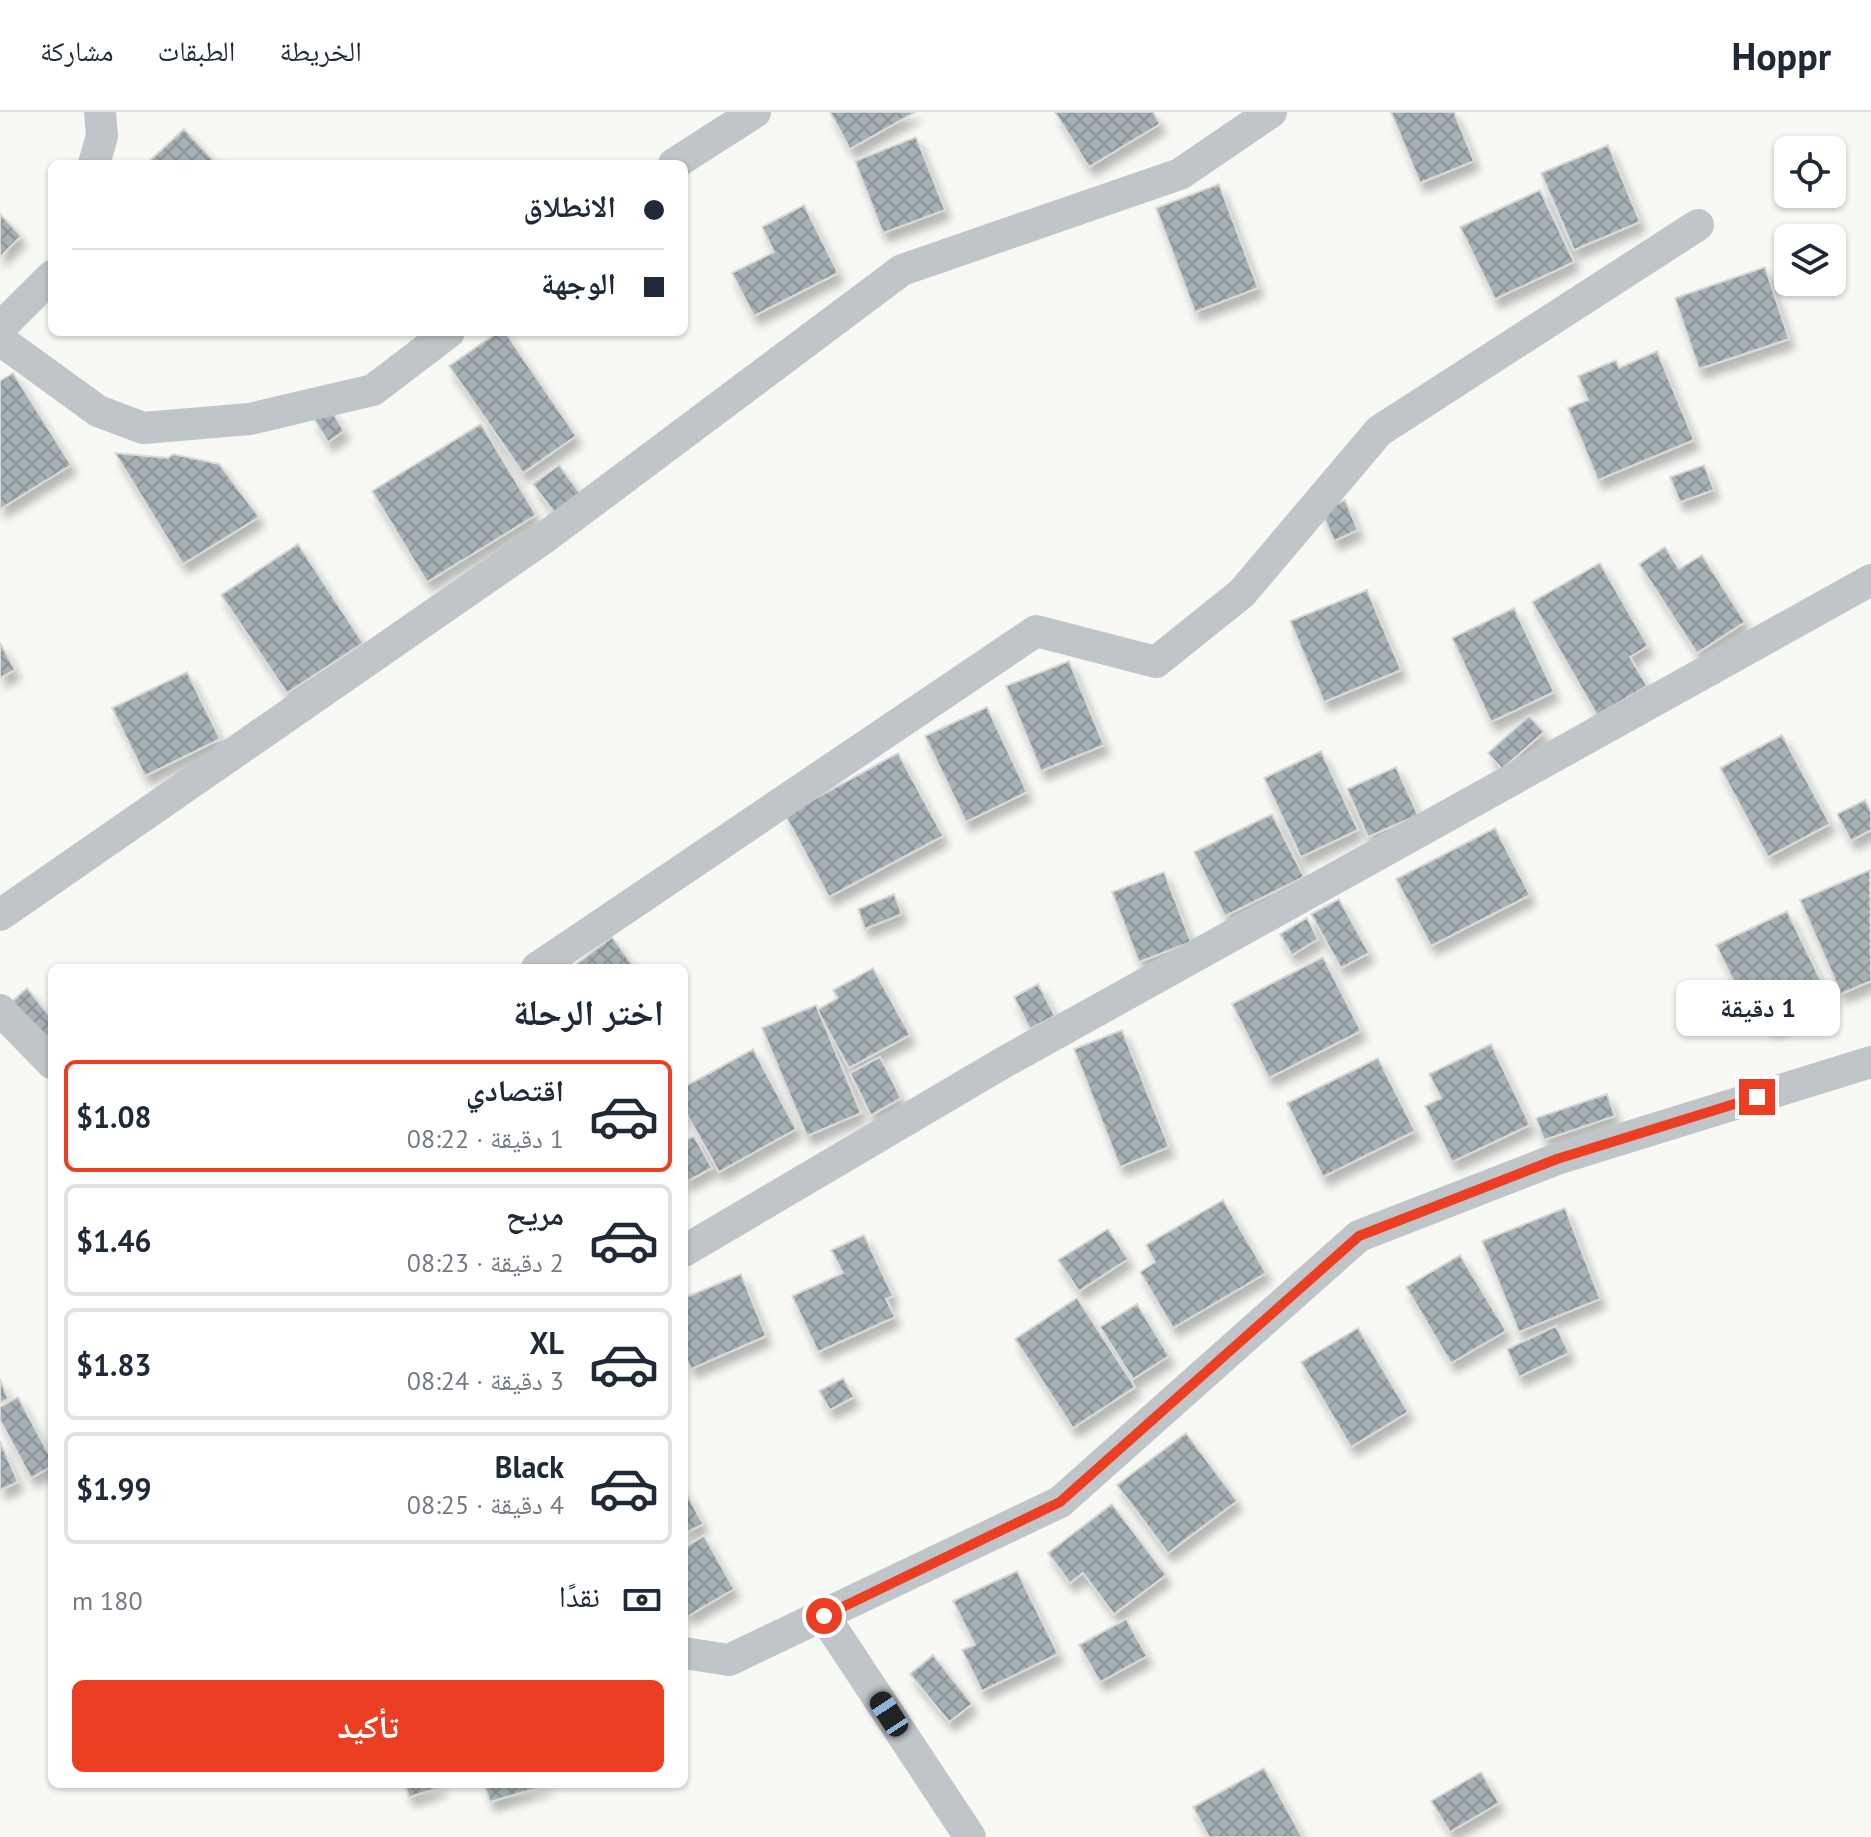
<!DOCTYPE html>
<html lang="ar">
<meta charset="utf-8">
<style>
body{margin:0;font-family:"PT Sans","Noto Naskh Arabic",sans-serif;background:#f2f2f3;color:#1f2937;direction:rtl;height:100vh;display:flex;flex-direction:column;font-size:30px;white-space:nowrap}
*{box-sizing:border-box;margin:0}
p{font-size:26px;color:#747a83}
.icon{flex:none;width:44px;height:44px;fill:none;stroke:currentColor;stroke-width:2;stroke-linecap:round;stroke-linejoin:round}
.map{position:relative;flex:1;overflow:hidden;direction:ltr}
.panel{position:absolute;left:48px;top:852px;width:640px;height:824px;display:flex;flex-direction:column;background:#fff;border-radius:12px;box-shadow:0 2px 6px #0004;direction:rtl}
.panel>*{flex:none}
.guide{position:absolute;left:48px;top:48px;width:640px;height:176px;border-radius:12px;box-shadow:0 2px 6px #0004;direction:rtl;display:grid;align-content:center;height:176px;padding:0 24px;background:#fff}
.fabs{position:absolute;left:1774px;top:24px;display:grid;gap:16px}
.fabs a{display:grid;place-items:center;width:72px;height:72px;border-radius:12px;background:#fff;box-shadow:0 2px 6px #0004;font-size:40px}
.end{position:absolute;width:36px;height:36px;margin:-18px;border:10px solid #eb3e22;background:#fff;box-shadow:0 0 0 4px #fff}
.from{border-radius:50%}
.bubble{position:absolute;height:56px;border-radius:12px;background:#fff;box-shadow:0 2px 6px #0004;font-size:26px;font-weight:800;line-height:56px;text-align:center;direction:rtl}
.car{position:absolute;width:24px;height:48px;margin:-24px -12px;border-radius:10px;box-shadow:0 0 6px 2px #0007;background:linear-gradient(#222 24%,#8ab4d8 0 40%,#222 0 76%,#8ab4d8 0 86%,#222 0)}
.guide b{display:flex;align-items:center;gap:28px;height:76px;font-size:30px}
.guide b+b{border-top:2px solid #e0e1e3}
.guide i{width:20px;height:20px;background:#1f2937}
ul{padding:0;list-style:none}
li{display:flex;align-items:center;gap:24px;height:112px;margin:0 16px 12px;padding:0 8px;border:4px solid #e0e1e3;border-radius:12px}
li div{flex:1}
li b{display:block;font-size:30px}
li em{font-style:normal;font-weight:800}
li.active{border-color:#eb3e22}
li>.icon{width:72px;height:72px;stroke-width:1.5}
h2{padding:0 24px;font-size:36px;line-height:96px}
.pay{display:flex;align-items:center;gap:20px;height:88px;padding:0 24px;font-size:30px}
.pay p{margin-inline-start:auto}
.primary-button{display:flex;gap:16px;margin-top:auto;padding:16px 24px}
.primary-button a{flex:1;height:92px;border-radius:12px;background:#eb3e22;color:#fff;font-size:32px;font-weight:800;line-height:92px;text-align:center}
header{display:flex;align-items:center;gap:48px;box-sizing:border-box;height:112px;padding:0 40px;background:#fff;border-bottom:2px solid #e0e1e3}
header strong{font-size:38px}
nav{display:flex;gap:44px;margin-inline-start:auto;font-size:28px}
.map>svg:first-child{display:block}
.building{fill:url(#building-cross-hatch);stroke:#dad9d7;stroke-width:2;filter:url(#shadow)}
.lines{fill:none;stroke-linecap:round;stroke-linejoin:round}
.minor{stroke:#bfc5c8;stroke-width:32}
.route{stroke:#eb3e22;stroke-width:10}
</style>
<header>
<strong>Hoppr</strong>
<nav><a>الخريطة</a><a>الطبقات</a><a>مشاركة</a></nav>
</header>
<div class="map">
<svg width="1871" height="1725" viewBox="0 0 1871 1725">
<defs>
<pattern id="building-cross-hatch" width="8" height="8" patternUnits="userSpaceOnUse" patternTransform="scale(2)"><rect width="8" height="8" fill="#a5b1b5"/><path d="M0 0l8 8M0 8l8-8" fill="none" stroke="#8a9599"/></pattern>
<filter id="shadow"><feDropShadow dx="5" dy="9" stdDeviation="4" flood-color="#0004"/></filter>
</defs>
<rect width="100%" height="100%" fill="#f8f8f5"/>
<g class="building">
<path d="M830,0H915L850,37Z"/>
<path d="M1055,0H1153L1160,12L1089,55Z"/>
<path d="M1391,0H1454L1474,49L1420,71Z"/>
<path d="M184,17L217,52H146Z"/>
<path d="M916,25L945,98L883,121L855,49Z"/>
<path d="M1608,33L1640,110L1574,138L1541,61Z"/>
<path d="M1219,72L1258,176L1195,200L1156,96Z"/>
<path d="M1540,78L1574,150L1495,187L1460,115Z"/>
<path d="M804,93L838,161L754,204L732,161L774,140L762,115Z"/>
<path d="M0,102L21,124L0,145Z"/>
<path d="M1765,155L1789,227L1699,257L1675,186Z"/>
<path d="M498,220H505L576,324L523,361L449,254Z"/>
<path d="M1657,239L1694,328L1598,368L1568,296L1588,288L1578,264L1616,248L1619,256Z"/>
<path d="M13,261L71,353L0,397V269Z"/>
<path d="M330,296L344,319L328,330L314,307Z"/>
<path d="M481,312L536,403L427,470L372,379Z"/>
<path d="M115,341L168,346L173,342L219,352L259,405L183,452Z"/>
<path d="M559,353L585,388L559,407L533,372Z"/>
<path d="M1704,353L1714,378L1680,390L1670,365Z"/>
<path d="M1345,388L1358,418L1334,429L1321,398Z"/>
<path d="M298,432L363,531L287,581L221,483Z"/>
<path d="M1665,435L1679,457L1702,443L1745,510L1697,541L1639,452Z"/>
<path d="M1600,451L1648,534L1630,545L1647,574L1597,603L1532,490Z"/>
<path d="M1367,478L1401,558L1324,590L1290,509Z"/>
<path d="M1514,496L1554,580L1491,610L1452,526Z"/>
<path d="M0,531L15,558L0,566Z"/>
<path d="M1069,549L1104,633L1041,659L1006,574Z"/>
<path d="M187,560L220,627L145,664L112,596Z"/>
<path d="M987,595L1027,680L966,710L925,624Z"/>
<path d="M1529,604L1544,620L1502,657L1488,641Z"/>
<path d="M1782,623L1830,712L1768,745L1720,656Z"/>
<path d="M1321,639L1358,718L1301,745L1264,666Z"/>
<path d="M898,641L943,724L829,785L785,703Z"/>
<path d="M1396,655L1418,703L1368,725L1347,677Z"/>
<path d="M1865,688L1871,700V718L1851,729L1837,702Z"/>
<path d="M1272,702L1304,765L1225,804L1194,740Z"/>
<path d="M1495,716L1530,783L1431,834L1396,767Z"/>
<path d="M1870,758L1871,869L1841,882L1800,788Z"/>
<path d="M1164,760L1191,830L1139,850L1112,780Z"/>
<path d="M894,782L902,802L865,817L858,797Z"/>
<path d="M1339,787L1369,841L1341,856L1311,802Z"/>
<path d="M1787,799L1830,887L1771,916L1757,887L1745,893L1716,833Z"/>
<path d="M1307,806L1318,827L1292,843L1280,822Z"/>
<path d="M612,825L635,856H571Z"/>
<path d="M1323,845L1361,919L1269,966L1232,892Z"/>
<path d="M873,856L910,923L849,956L817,898L838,886L833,878Z"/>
<path d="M1038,872L1055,904L1030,917L1014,885Z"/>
<path d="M27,876L52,907V923L40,933L7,894Z"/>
<path d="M816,893L861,1001L807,1024L762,916Z"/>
<path d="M1122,918L1169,1035L1120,1055L1074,937Z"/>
<path d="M1491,932L1530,1013L1452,1050L1425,994L1441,986L1429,962Z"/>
<path d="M753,937L796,1017L719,1060L684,997V975Z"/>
<path d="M880,945L901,986L871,1003L850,961Z"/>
<path d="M1378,946L1415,1019L1323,1065L1287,991Z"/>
<path d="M1607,982L1615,1004L1544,1028L1536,1006Z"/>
<path d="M694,1024L712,1056L684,1071V1029Z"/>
<path d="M1223,1088L1266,1161L1173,1216L1140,1160L1155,1150L1146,1133Z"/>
<path d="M1565,1096L1600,1187L1519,1220L1482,1129Z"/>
<path d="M1108,1117L1128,1147L1079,1179L1058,1148Z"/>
<path d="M864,1123L893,1184L886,1187L895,1205L818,1240L792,1184L843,1161L831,1138Z"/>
<path d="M1460,1143L1506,1219L1451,1251L1406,1175Z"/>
<path d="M741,1162L766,1224L691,1257L684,1241V1186Z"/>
<path d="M1077,1186L1135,1275L1073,1316L1015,1227Z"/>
<path d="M1137,1192L1169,1244L1133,1267L1100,1215Z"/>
<path d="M1556,1214L1569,1241L1519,1265L1507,1237Z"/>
<path d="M1358,1216L1408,1300L1351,1335L1301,1250Z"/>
<path d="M843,1266L854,1285L830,1298L819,1279Z"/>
<path d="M0,1267L8,1287L0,1291Z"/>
<path d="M18,1285L52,1348V1354L31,1366L0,1308V1295Z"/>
<path d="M1186,1321L1237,1389L1168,1441L1117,1373Z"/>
<path d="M0,1329L18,1370L0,1378Z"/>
<path d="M684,1377L703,1412L684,1422Z"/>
<path d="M1112,1392L1166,1463L1114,1502L1083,1461L1070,1471L1048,1441Z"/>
<path d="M704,1424L734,1477L688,1504L684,1497V1436Z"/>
<path d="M1017,1459L1058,1542L982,1579L962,1538L975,1533L953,1489Z"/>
<path d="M1126,1507L1147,1544L1100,1570L1079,1533Z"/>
<path d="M933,1543L972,1592L949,1610L910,1562Z"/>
<path d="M1264,1656L1302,1725H1209L1193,1695Z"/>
<path d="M1481,1660L1499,1691L1450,1720L1431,1689Z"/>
<path d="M405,1672H440L441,1675L409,1685Z"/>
<path d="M484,1672H549L490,1690Z"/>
</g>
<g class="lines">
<g class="minor">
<path d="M94,52L102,24L100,0"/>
<path d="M674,52L755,0"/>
<path d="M0,216L52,164"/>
<path d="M0,228L98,299L143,316L250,307L373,278L449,220"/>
<path d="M0,803L544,426L902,158L1180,62L1271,0"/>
<path d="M537,856L1036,519L1156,550L1242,481L1379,319L1698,113"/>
<path d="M0,898L52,951"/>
<path d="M684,1139L1001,952L1871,468"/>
<path d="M824,1504L970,1725"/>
<path d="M684,1541L729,1548L1060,1390L1359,1124L1557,1047L1871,950"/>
</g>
</g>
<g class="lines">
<path class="route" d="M824,1504L1060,1390L1359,1124L1557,1047L1757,985"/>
</g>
</svg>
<div class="fabs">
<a><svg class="icon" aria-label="locate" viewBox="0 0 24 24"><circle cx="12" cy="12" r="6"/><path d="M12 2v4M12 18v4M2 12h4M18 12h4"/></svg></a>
<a><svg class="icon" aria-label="layers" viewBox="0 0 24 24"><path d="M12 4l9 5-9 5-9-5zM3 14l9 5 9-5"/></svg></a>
</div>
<i class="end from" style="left:824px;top:1504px"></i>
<i class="end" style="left:1757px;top:985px"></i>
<div class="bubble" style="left:1676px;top:868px;width:164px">1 دقيقة</div>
<i class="car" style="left:889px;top:1602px;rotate:327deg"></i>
<div class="guide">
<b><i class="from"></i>الانطلاق</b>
<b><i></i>الوجهة</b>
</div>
<section class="panel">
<h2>اختر الرحلة</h2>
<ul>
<li class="active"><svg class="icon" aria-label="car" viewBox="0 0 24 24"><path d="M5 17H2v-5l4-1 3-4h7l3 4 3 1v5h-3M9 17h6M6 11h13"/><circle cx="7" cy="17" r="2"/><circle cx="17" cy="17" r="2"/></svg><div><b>اقتصادي</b><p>1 دقيقة · 08:22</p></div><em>$1.08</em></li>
<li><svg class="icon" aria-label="car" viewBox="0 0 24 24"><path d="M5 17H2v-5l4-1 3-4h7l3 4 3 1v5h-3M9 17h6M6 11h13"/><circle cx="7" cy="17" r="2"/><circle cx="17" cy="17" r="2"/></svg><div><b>مريح</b><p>2 دقيقة · 08:23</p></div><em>$1.46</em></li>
<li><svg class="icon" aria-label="car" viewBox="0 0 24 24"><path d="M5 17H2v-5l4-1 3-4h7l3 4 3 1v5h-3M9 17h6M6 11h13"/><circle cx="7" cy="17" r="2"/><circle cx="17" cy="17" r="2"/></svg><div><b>XL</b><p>3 دقيقة · 08:24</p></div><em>$1.83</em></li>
<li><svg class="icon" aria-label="car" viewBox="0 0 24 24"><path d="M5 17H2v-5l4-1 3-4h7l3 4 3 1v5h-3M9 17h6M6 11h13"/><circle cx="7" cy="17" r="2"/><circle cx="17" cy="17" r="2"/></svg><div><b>Black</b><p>4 دقيقة · 08:25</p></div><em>$1.99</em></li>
</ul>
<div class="pay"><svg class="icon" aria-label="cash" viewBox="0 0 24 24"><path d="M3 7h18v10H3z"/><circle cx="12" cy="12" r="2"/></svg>نقدًا<p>180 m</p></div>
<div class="primary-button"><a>تأكيد</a></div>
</section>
</div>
